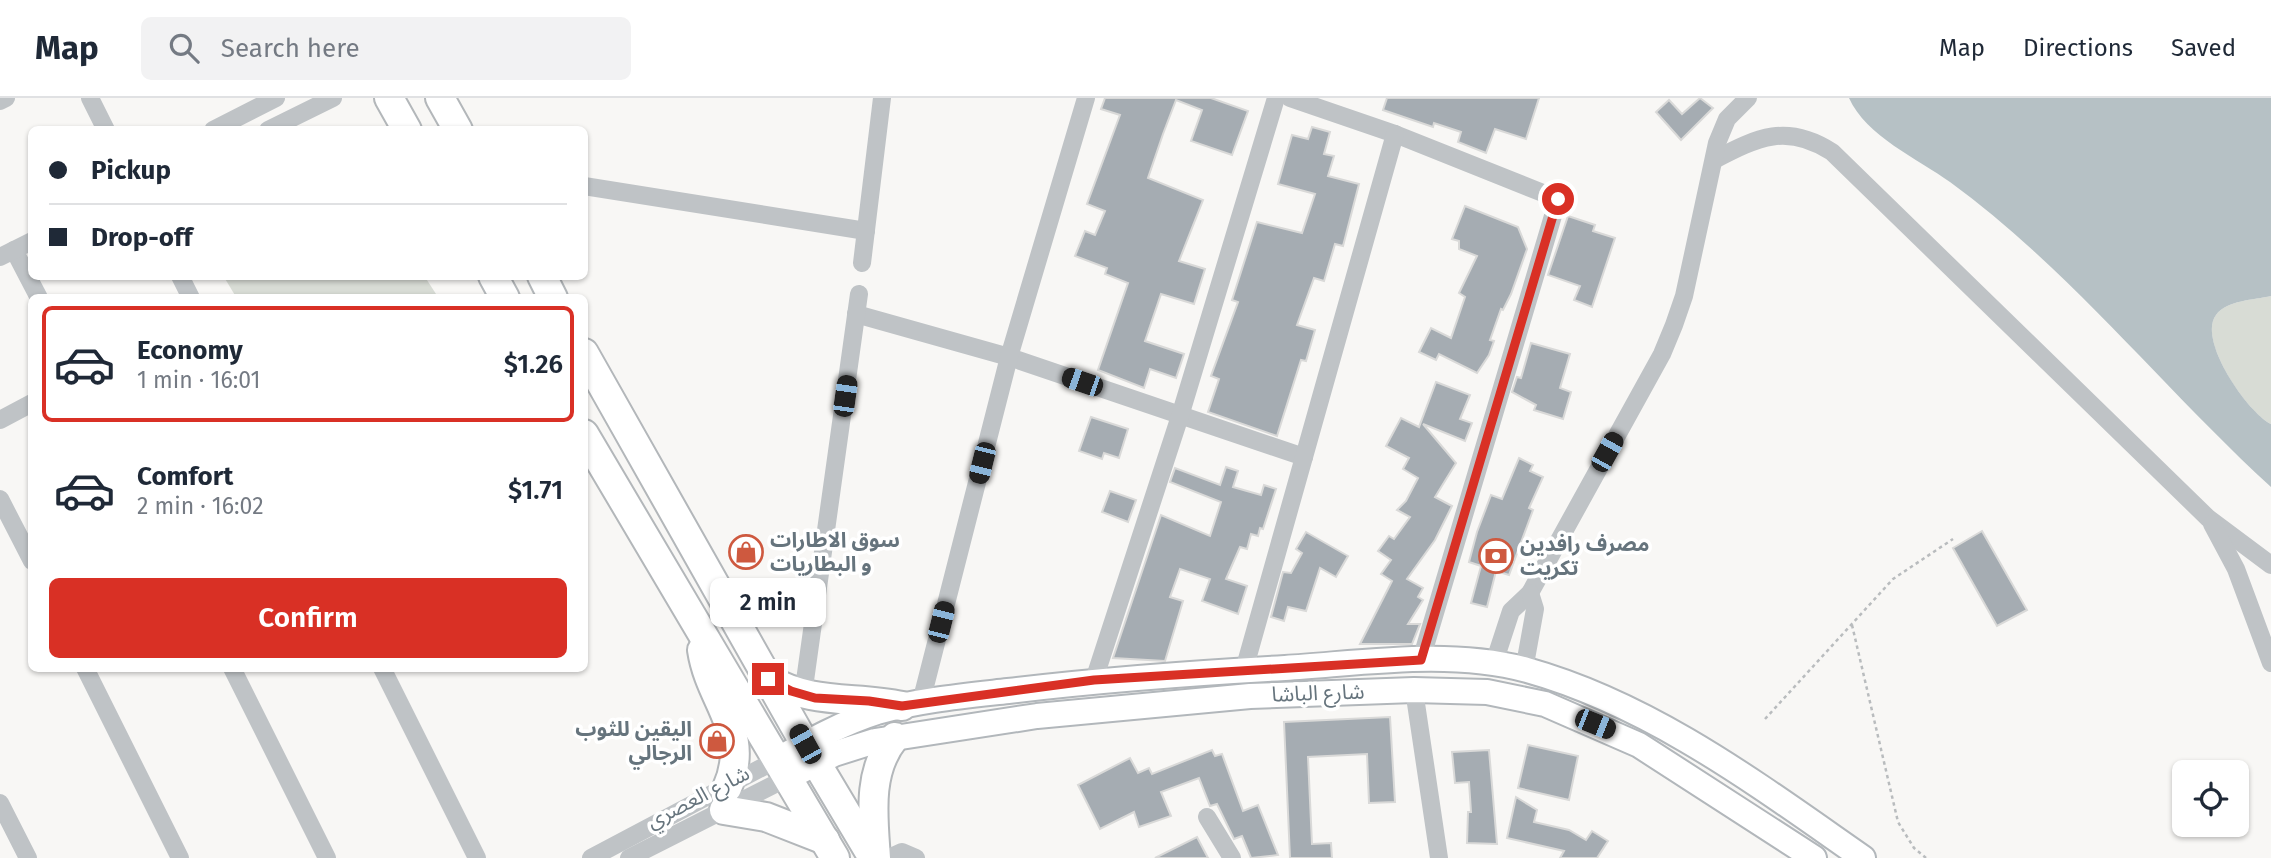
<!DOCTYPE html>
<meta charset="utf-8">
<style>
body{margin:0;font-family:"Fira Sans","Noto Sans Arabic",sans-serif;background:#f2f2f3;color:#1f2937;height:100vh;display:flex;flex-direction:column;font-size:26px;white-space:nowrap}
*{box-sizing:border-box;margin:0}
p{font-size:23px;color:#747a83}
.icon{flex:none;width:38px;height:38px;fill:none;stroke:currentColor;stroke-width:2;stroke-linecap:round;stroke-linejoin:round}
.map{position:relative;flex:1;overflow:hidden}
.drawer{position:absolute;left:28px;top:196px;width:560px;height:378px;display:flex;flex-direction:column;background:#fff;border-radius:10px;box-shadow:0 2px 5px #0004}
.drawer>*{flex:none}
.banner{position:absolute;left:28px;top:28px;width:560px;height:154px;border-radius:10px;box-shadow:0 2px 5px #0004;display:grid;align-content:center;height:154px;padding:0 21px;background:#fff}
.fabs{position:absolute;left:2172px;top:662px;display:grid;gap:14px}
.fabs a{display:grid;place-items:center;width:77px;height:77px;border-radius:10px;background:#fff;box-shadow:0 2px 5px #0004;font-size:35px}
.end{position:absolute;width:32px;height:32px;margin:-16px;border:9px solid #d93025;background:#fff;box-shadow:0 0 0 4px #fff}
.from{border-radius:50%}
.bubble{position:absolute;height:49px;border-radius:10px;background:#fff;box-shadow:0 2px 5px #0004;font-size:23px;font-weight:600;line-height:49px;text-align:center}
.car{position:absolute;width:21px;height:42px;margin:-21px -10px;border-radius:9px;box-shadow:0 0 5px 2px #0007;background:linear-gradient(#222 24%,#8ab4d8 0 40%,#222 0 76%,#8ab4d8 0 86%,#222 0)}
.banner b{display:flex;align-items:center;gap:24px;height:66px;font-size:26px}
.banner b+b{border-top:2px solid #e0e1e3}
.banner i{width:18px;height:18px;background:#1f2937}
ul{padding:12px 0 0;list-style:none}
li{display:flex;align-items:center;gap:21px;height:116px;margin:0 14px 10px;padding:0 7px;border:4px solid transparent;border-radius:10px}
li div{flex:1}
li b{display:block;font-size:26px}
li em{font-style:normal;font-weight:600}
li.current{border-color:#d93025}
li>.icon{width:63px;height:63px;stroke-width:1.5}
.cta{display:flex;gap:14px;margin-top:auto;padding:14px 21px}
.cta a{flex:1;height:80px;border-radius:10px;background:#d93025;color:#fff;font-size:28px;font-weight:600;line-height:80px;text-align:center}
header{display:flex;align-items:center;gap:42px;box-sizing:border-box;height:98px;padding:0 35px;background:#fff;border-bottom:2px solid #e0e1e3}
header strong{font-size:33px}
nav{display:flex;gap:38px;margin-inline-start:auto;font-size:24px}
.search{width:490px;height:63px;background:#f2f2f3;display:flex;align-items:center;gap:18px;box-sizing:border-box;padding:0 24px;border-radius:10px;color:#747a83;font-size:26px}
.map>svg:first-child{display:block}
.green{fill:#d8dcd5}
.water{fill:#b6c1c5}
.building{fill:#a5acb2;stroke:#d9d9d8;stroke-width:2}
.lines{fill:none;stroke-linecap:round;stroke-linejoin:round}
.secondary-casing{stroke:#b2b7bb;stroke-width:28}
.primary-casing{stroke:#b3b7ba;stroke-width:32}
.path{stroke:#b9bcbe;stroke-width:2.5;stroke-dasharray:3.5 3.5;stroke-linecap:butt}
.minor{stroke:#bfc3c6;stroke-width:18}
.secondary{stroke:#fff;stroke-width:24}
.primary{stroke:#fff;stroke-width:28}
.route{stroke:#d93025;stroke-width:9}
.labels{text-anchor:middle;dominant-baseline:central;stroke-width:7;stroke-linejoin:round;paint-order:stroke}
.poi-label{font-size:21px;font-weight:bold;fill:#66747d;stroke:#fff;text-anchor:start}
.street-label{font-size:21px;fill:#66747d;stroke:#fff}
</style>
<header>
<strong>Map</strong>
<div class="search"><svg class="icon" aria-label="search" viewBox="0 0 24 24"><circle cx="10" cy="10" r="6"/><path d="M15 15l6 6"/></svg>Search here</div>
<nav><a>Map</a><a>Directions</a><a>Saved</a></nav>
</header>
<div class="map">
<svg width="2271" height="760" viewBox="0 0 2271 760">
<rect width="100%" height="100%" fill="#f8f7f5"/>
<g class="green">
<path d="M224,179H425L438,199H236Z"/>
<path d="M2271,198V326C2248,315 2197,242 2216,217C2227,202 2254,202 2271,198Z"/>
</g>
<path class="water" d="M1849,0H2271V198C2254,202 2227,202 2216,217C2197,242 2248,315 2271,326V389C2164,291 2067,169 1950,84C1918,61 1866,38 1849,0Z"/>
<g class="building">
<path d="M1105,0H1211L1248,13L1232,57L1191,43L1202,12L1176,2L1163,36L1148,80L1203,102L1179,163L1205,171L1194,206L1161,196L1145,243L1184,256L1176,280L1150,271L1144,290L1098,272L1128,185L1105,176L1107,170L1075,158L1085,133L1095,137L1105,113L1087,106L1120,17L1101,11Z"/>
<path d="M1387,0H1539L1526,41L1495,31L1486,55L1458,44L1461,34L1434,25L1433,29L1383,12Z"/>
<path d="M1700,0L1713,10L1681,42L1656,14L1669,2L1682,16Z"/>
<path d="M1312,29L1330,34L1324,56L1334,58L1328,78L1359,86L1343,148L1335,146L1324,183L1314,180L1297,227L1315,232L1306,263L1301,262L1277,338L1208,314L1219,281L1211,278L1238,204L1232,202L1257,124L1302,135L1315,96L1278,86L1292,37L1308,41Z"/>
<path d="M1465,108L1518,129L1527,151L1511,196L1503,212L1501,211L1490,242L1494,243L1489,257L1477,275L1439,256L1436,262L1419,254L1431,230L1451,240L1465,199L1459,195L1477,158L1459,151V143L1452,141Z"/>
<path d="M1568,118L1595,127L1593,133L1615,140L1592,209L1574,202L1580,188L1548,177Z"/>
<path d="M1531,245L1570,256L1560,290L1571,294L1563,321L1534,312L1536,307L1512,294L1517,279L1521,280Z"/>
<path d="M1436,284L1470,297L1460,321L1472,325L1465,343L1423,326L1456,365L1435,399L1452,408L1435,442L1407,481L1423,490L1418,499L1423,502L1408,526H1420L1412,546H1360L1392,483L1381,476L1391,462L1378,453L1389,438L1394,441L1410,419L1397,412L1406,403L1418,380L1403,371L1409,360L1386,348L1401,320L1419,329Z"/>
<path d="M1091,319L1128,331L1119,360L1104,355L1102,361L1079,353Z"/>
<path d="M1519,360L1533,367L1530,373L1543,379L1529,410L1533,412L1509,477L1496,473L1487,509L1471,505L1481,468L1469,464L1477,434L1491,397L1502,401Z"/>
<path d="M1226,369L1238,373L1233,389L1261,397L1264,387L1276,391L1263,431L1260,430L1258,438L1251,436L1247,451L1240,449L1226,481L1247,488L1238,516L1202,503L1210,481L1180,471L1170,499L1183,503L1165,563L1113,560L1161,417L1210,438L1221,404L1170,384L1175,370L1220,387Z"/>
<path d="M1110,393L1136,402L1128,424L1102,414Z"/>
<path d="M1982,433L2027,512L1997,528L1953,450Z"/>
<path d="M1306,434L1348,458L1336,479L1320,470L1306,513L1288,509L1284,523L1271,519L1283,474L1291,475L1302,455L1296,451Z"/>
<path d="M1390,619L1395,704L1369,705L1367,656L1308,659L1312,746L1331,745L1332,760H1290L1284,624Z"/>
<path d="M1528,647L1578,658L1569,702L1518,690Z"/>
<path d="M1212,652L1215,658L1222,656L1243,713L1258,707L1278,757L1251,760L1242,738L1234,741L1217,706L1210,708L1199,680L1161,694L1171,718L1139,729L1134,714L1100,731L1078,687L1130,660L1138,675L1149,670L1152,676Z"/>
<path d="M1489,652L1497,746L1467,745L1468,714H1471L1469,684L1455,685L1452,654Z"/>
<path d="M1516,699L1537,712L1534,724L1569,732L1586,742L1592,733L1608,743L1597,760H1560L1564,753L1507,740Z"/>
<path d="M1197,739L1208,760H1155Z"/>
</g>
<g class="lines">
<g class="secondary-casing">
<g id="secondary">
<path d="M778,661C810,643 842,625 877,614C920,602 964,598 1008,593C1100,582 1192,575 1285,570C1364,565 1450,551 1527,572C1652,607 1758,687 1863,760"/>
<path d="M789,679L834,656L875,643L1037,618L1250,598L1414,592L1487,594L1545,606L1639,647L1814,760"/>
</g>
</g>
<g class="primary-casing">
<g id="primary">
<path d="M389,0L407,32"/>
<path d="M440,0L458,32"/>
<path d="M493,178L505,200"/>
<path d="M542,178L553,200"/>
<path d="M584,255L805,646L873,760"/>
<path d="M584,336L835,760"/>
<path d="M702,552C710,605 752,634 727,690"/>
<path d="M768,581C811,607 855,598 902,608"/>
<path d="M724,712L766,719L825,742"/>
<path d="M876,760C873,718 867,673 895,639"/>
</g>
</g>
<g class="path">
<path d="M1852,527L1898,724L1914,750L1926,760"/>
<path d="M1765,621L1893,481L1953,441"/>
</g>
<g class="minor">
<path d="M90,0L106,32"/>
<path d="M1290,0L1395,36L1558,101L1421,562"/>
<path d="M0,3L6,0"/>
<path d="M213,32L276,0"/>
<path d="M268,32L333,0"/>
<path d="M1714,62C1758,39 1787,25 1832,54L2208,420L2271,467"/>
<path d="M584,88L866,133"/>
<path d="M14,152L39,200"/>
<path d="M0,159L32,143"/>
<path d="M862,165L882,0"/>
<path d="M180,178L191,200"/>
<path d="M856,216L1009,259L1304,359"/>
<path d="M0,322L32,305"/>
<path d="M0,401L32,463"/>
<path d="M2212,426L2236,471L2271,565"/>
<path d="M1494,565L1511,513L1530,495L1662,256L1674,227L1684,198L1717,45L1727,21L1748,0"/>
<path d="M85,570L180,760"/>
<path d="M232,570L327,760"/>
<path d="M382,570L477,760"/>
<path d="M1244,572L1395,36"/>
<path d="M1524,572L1535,511L1530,495"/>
<path d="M1094,582L1180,318L1276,0"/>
<path d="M1414,592L1439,760"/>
<path d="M803,597L859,196"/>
<path d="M921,604L1009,259L1086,0"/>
<path d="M0,705L28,760"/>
<path d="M1207,719L1232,760"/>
<path d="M591,760L778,661"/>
<path d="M629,760L789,679"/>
<path d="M889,760L902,754L916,760"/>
</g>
<use href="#secondary" class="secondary"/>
<use href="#primary" class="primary"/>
</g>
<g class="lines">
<path class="route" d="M768,581L791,593L815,600L869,603L902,608L1094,582L1421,562L1558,101"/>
</g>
<defs>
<g id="shop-ring" transform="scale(1.75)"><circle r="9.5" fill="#fff" stroke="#ce593f" stroke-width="1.5"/><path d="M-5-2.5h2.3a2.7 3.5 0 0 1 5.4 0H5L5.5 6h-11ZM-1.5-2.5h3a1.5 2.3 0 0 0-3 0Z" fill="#ce593f"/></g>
<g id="bank-ring" transform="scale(1.75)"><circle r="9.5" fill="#fff" stroke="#ce593f" stroke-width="1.5"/><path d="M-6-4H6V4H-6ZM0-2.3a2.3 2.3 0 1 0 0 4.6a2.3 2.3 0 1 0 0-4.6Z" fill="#ce593f"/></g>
</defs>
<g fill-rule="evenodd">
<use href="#shop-ring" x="746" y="454"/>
<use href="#bank-ring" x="1496" y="458"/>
<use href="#shop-ring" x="717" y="643"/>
</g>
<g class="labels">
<g class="poi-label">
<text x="770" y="442">سوق الاطارات<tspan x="770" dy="24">و البطاريات</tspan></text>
<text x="1520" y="446">مصرف رافدين<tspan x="1520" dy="24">تكريت</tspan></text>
<text x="692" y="631" text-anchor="end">اليقين للثوب<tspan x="692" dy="24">الرجالي</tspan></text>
</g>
<g class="street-label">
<text transform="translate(1318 595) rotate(-2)">شارع الباشا</text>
<text transform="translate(698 699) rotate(-27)">شارع العصري</text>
</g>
</g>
</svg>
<div class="fabs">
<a><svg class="icon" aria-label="locate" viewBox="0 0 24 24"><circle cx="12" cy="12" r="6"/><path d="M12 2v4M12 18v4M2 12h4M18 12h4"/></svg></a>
</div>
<i class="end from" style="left:1558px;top:101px"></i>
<i class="end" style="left:768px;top:581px"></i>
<div class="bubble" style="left:710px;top:480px;width:116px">2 min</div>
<i class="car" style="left:1082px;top:284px;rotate:289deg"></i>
<i class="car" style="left:845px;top:298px;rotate:8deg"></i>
<i class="car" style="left:1607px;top:354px;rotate:29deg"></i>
<i class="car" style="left:982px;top:365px;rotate:194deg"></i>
<i class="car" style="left:941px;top:524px;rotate:14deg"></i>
<i class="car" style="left:1595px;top:626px;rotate:112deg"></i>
<i class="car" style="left:805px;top:646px;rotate:331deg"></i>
<div class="banner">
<b><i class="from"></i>Pickup</b>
<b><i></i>Drop-off</b>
</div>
<section class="drawer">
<ul>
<li class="current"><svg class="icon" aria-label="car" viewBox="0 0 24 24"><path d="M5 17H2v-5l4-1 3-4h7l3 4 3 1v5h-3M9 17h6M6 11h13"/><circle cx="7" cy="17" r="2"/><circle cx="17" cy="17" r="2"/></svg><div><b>Economy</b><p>1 min · 16:01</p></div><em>$1.26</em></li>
<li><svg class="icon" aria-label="car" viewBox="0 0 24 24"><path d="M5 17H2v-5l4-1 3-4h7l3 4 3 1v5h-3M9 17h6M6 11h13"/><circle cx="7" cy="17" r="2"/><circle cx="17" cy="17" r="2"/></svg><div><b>Comfort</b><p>2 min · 16:02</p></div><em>$1.71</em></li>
</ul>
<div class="cta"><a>Confirm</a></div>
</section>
</div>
